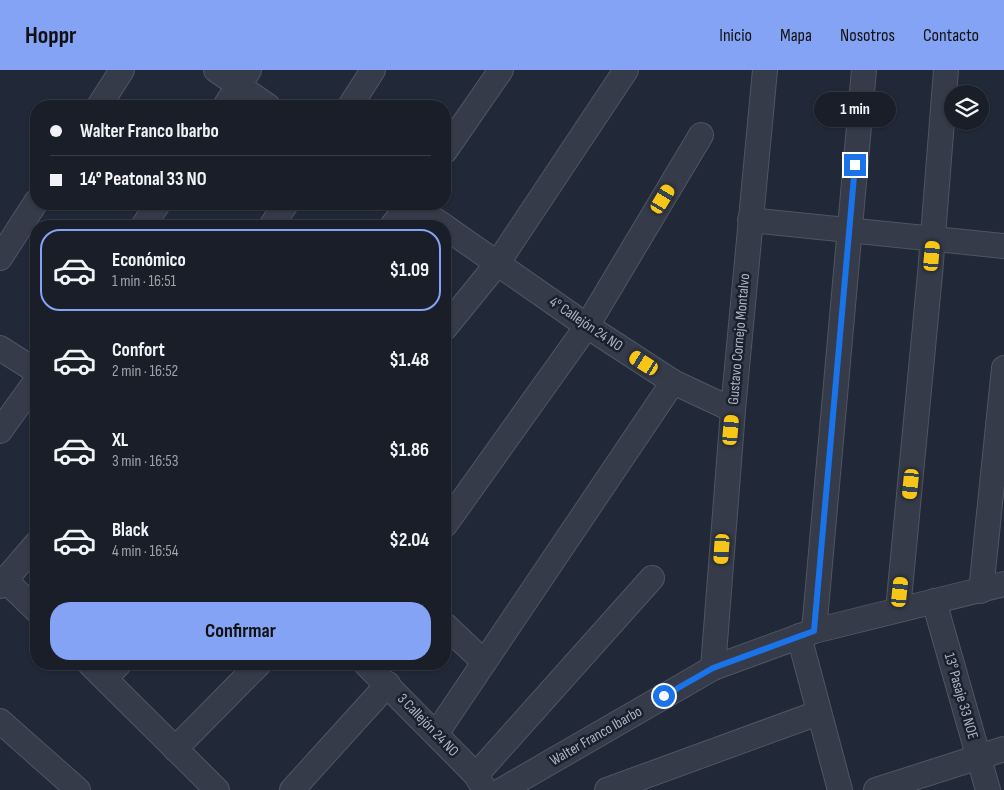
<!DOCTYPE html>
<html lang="es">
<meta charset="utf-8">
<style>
body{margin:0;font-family:"Sofia Sans Condensed",sans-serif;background:#222731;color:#f1f3f6;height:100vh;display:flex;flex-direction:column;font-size:19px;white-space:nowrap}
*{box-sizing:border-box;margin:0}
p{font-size:16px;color:#9fa2a8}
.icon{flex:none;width:28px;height:28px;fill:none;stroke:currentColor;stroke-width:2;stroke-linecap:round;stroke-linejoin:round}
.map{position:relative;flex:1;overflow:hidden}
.sheet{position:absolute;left:30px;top:150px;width:421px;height:450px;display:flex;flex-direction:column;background:#191e29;border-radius:20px;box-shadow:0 1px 4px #0004,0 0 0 1px #373c46}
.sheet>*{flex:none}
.banner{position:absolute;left:30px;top:30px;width:421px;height:110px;border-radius:20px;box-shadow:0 1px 4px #0004,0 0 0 1px #373c46;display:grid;align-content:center;height:110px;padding:0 20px;background:#191e29}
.controls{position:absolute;left:944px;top:15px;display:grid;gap:10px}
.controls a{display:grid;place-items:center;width:45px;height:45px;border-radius:50%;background:#191e29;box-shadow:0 1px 4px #0004,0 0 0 1px #373c46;font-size:25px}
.end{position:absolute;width:22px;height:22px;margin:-11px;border:6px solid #1a73e8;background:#fff;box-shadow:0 0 0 2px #fff}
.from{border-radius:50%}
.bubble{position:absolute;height:35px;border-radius:18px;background:#191e29;box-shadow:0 1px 4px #0004,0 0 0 1px #373c46;font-size:16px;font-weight:700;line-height:35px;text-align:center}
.car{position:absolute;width:15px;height:30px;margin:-15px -8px;border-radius:6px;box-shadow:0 0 4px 1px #0007;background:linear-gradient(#f5c518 24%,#345 0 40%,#f5c518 0 76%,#345 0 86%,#f5c518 0)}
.banner b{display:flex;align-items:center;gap:18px;height:48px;font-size:19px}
.banner b+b{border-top:1px solid #373c46}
.banner i{width:12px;height:12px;background:#f1f3f6}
ul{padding:9px 0 0;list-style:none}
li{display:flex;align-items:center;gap:15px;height:82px;margin:0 10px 8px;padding:0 10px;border:2px solid transparent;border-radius:20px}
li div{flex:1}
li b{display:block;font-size:19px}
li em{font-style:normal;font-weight:700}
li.active{border-color:#85a3f4}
li>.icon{width:45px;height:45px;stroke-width:1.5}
.button{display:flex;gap:10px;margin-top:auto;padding:10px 20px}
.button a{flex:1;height:58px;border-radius:20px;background:#85a3f4;color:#111;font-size:20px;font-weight:700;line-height:58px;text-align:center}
header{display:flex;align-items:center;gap:30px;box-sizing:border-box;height:70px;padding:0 25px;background:#85a3f4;color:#111}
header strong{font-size:24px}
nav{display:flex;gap:28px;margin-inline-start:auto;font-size:18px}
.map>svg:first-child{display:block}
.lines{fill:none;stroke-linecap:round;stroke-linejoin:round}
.minor-casing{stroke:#4f5563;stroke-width:26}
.minor{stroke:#353b48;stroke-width:24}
.route{stroke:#1a73e8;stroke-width:6}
.labels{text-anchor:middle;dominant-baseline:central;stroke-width:5;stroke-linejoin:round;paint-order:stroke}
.street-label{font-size:15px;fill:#afb5c4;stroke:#1a202d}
</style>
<header>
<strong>Hoppr</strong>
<nav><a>Inicio</a><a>Mapa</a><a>Nosotros</a><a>Contacto</a></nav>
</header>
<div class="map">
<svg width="1004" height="720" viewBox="0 0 1004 720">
<rect width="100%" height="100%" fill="#212837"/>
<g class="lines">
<g class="minor-casing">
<g id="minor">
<path d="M216,0L268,36"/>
<path d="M99,36L122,0"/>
<path d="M225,36L249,0"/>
<path d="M350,36L373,0"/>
<path d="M445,81L501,0"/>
<path d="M411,134L444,156"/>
<path d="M750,150L1004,176"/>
<path d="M143,156L158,134"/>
<path d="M271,156L286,134"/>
<path d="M392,156L409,134"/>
<path d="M445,157L587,256L673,312L733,340"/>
<path d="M0,188L36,132"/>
<path d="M445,258L497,194L626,0"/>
<path d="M0,278L36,301"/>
<path d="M0,361L36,311"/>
<path d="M445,455L587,256L701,65"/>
<path d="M5,510L36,540"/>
<path d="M0,516L36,474"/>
<path d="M981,521L1004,298"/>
<path d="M934,531L988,720"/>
<path d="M898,540L930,204L946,0"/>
<path d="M445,555L484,592"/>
<path d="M814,561L864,0"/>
<path d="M799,566L840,720"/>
<path d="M90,594L217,720"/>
<path d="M366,594L476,705L485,720"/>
<path d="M713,598L733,340L765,0"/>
<path d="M105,608L119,594"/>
<path d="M0,651L78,720"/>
<path d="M436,664L673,312"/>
<path d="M175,679L259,594"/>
<path d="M476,705L652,508"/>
<path d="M292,720L388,614"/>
<path d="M502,720L713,598L814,561L1004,514"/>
<path d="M607,720L818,643"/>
<path d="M876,720L1004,679"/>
</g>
</g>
<use href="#minor" class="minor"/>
</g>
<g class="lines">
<path class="route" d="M664,626L713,598L814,561L855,95"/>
</g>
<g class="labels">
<g class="street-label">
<text transform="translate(586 254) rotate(34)">4° Callejón 24 NO</text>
<text transform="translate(739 269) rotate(-85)">Gustavo Cornejo Montalvo</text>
<text transform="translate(961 626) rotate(74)">13° Pasaje 33 NOE</text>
<text transform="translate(428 655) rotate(46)">3 Callejón 24 NO</text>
<text transform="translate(596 666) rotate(-30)">Walter Franco Ibarbo</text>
</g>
</g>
</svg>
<div class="controls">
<a><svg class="icon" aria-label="layers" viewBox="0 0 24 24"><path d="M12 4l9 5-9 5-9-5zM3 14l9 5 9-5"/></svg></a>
</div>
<i class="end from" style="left:664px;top:626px"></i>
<i class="end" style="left:855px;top:95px"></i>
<div class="bubble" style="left:814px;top:22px;width:82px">1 min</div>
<i class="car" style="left:663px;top:129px;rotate:31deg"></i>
<i class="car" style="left:932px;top:186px;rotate:5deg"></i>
<i class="car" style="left:644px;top:293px;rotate:303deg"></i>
<i class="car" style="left:731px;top:360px;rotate:5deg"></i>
<i class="car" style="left:911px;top:414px;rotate:186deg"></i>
<i class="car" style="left:722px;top:479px;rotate:184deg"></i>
<i class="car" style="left:900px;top:522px;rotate:6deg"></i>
<div class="banner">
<b><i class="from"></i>Walter Franco Ibarbo</b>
<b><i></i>14° Peatonal 33 NO</b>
</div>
<section class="sheet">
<ul>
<li class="active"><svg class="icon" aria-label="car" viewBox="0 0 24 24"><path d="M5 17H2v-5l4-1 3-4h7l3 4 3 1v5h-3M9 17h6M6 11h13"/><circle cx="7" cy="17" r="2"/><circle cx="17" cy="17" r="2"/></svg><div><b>Económico</b><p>1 min · 16:51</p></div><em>$1.09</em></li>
<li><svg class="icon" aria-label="car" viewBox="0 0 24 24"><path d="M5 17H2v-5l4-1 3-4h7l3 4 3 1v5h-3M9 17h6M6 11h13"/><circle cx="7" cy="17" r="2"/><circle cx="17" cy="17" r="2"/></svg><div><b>Confort</b><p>2 min · 16:52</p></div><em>$1.48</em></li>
<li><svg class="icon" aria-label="car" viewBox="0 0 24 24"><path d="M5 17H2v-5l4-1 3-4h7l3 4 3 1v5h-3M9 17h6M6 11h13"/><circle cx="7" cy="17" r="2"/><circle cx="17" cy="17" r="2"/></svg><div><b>XL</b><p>3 min · 16:53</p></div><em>$1.86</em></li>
<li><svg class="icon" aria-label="car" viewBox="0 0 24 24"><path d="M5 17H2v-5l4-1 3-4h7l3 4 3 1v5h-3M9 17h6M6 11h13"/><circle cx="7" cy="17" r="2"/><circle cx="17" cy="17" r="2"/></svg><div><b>Black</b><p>4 min · 16:54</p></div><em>$2.04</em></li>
</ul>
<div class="button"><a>Confirmar</a></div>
</section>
</div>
